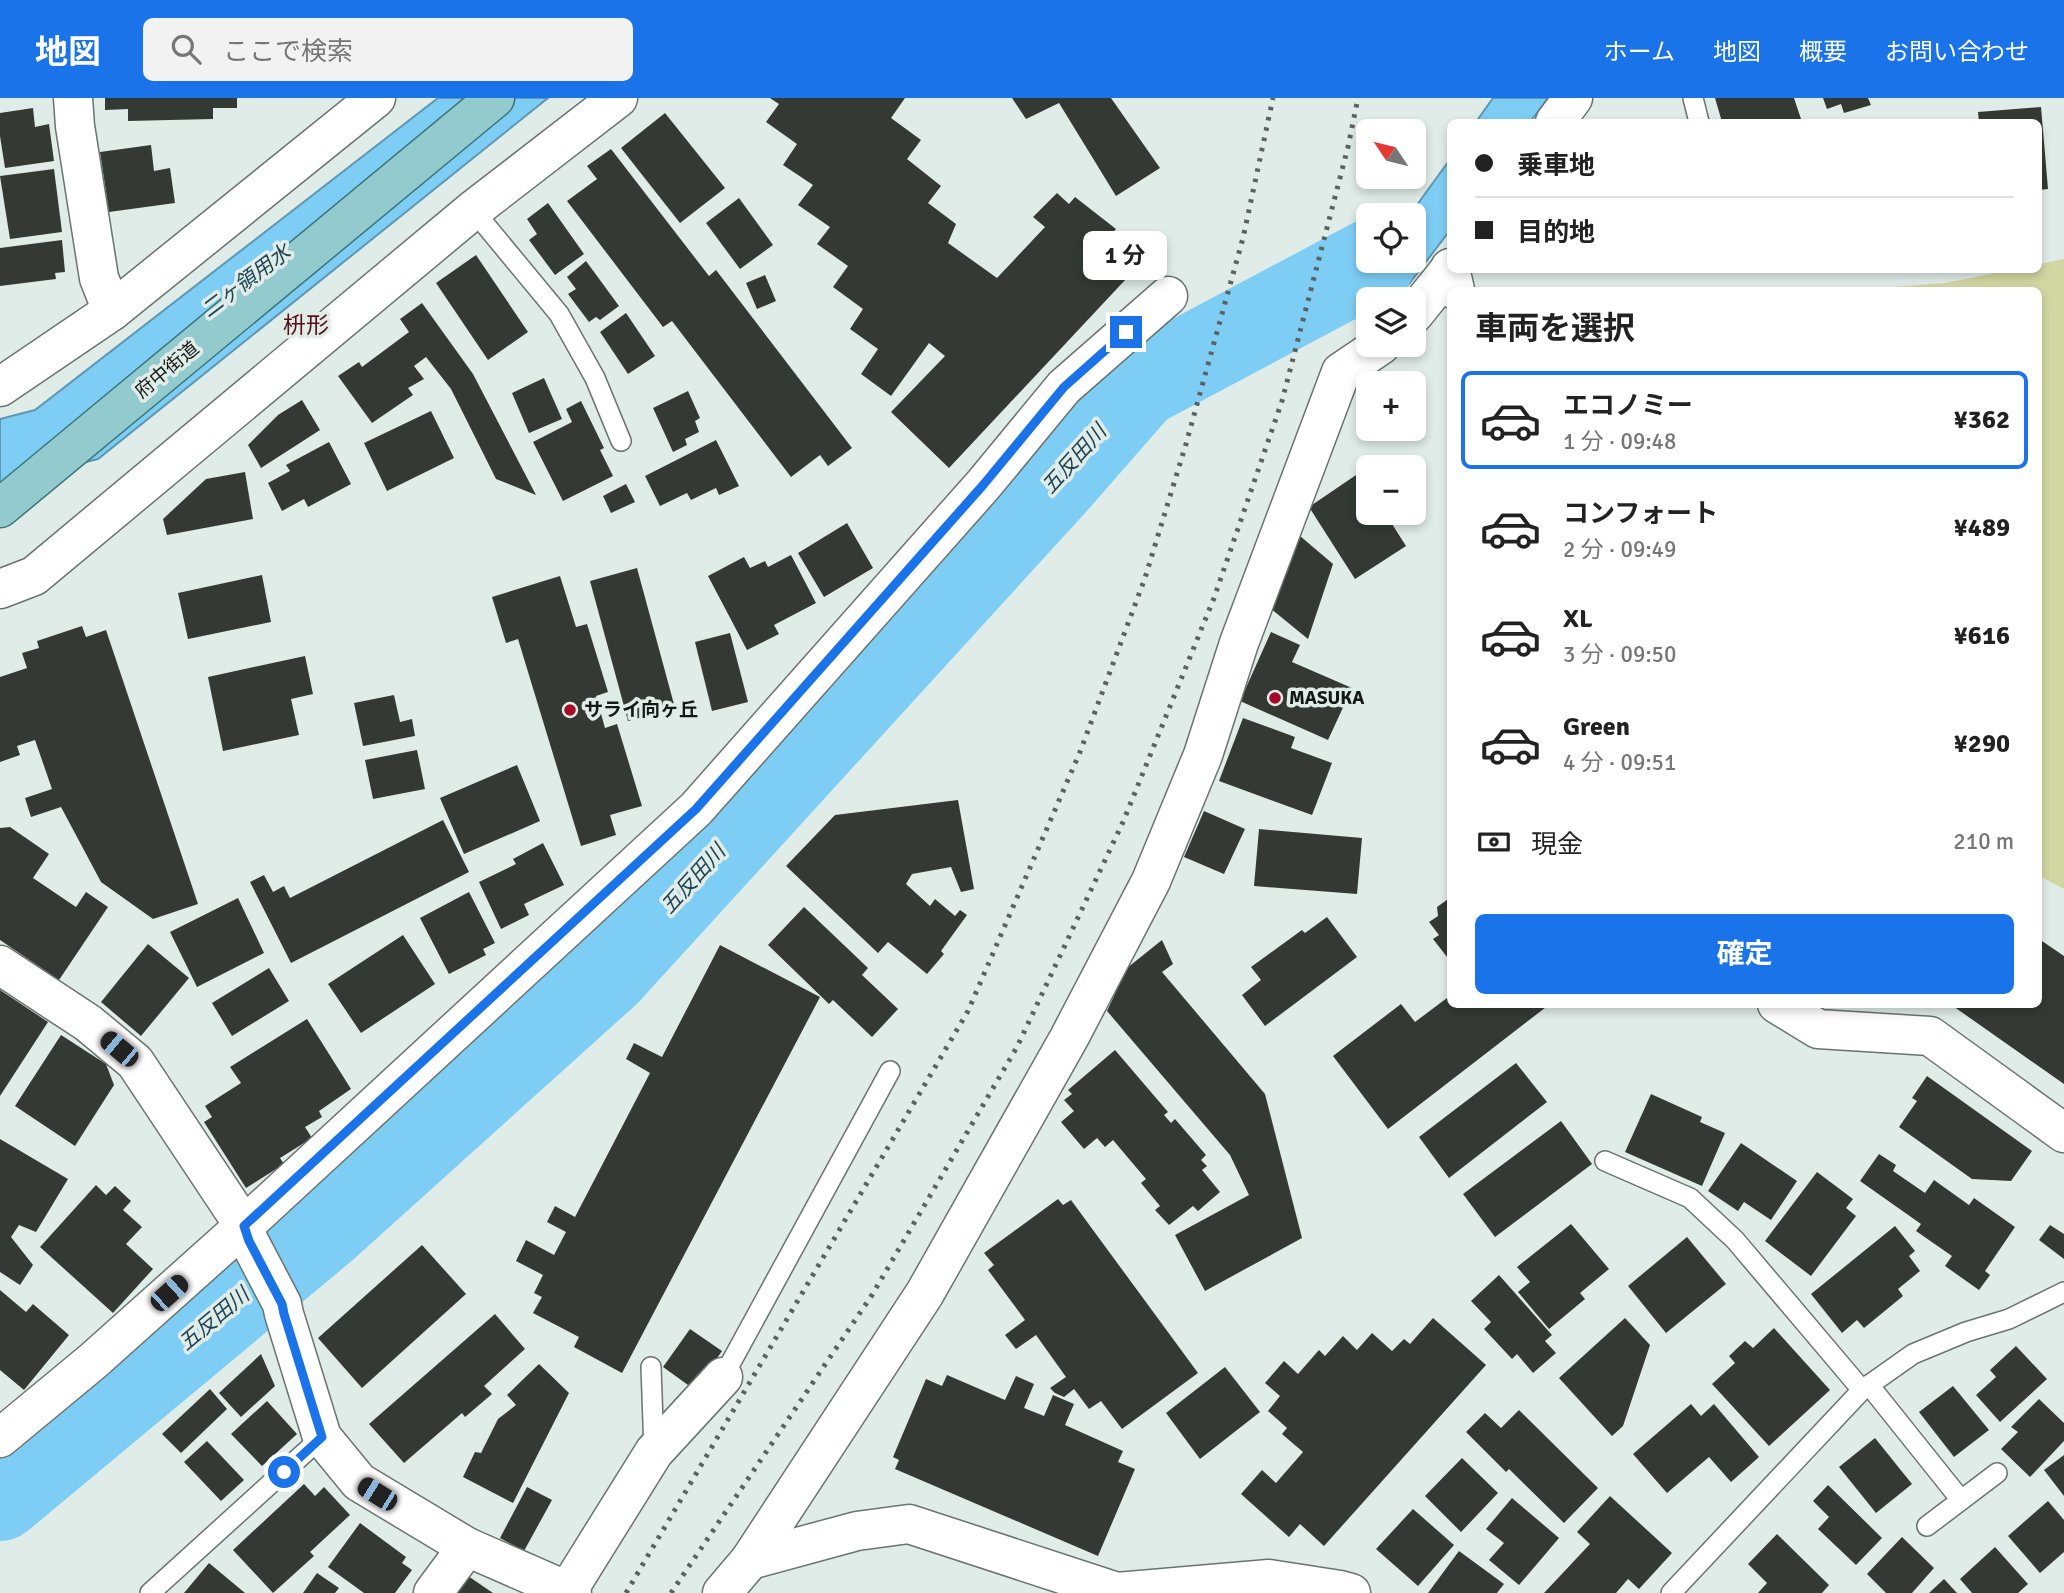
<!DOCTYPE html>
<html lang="ja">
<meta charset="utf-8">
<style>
body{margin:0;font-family:Signika,"Noto Sans JP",sans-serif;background:#f2f2f2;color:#222;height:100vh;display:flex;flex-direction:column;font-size:26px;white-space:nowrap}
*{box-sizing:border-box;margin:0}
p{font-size:23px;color:#767676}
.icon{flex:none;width:38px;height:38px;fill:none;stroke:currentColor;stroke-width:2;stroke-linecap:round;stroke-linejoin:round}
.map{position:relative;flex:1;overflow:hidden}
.drawer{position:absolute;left:1447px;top:189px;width:595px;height:721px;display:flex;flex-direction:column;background:#fff;border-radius:10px;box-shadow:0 4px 10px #0003}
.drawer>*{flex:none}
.hud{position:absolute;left:1447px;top:21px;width:595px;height:154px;border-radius:10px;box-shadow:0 4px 10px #0003;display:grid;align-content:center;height:154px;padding:0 28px;background:#fff}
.needle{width:46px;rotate:305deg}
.fabs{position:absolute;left:1356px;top:21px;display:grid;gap:14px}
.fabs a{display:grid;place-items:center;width:70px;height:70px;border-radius:10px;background:#fff;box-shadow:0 4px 10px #0003;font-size:35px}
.end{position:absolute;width:32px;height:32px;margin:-16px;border:9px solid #1a73e8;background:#fff;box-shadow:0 0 0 4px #fff}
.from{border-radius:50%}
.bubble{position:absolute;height:49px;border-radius:10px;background:#fff;box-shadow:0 4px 10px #0003;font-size:23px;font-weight:700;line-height:49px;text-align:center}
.car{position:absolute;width:21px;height:42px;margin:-21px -10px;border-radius:9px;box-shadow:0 0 5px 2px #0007;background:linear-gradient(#222 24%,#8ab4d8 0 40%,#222 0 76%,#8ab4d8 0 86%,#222 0)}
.hud b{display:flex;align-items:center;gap:24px;height:66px;font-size:26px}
.hud b+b{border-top:2px solid #e0e0e0}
.hud i{width:18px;height:18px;background:#222}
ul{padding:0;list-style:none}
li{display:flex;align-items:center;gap:21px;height:98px;margin:0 14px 10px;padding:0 14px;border:4px solid transparent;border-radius:10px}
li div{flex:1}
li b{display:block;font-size:26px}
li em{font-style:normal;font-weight:700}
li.selected{border-color:#1a73e8}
li>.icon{width:63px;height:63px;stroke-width:1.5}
h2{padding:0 28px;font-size:32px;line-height:84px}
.pay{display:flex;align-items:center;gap:18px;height:77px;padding:0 28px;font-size:26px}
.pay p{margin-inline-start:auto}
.button{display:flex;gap:14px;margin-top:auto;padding:14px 28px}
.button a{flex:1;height:80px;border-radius:10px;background:#1a73e8;color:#fff;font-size:28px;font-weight:700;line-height:80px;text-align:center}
header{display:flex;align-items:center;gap:42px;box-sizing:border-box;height:98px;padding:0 35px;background:#1a73e8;color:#fff}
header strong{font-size:33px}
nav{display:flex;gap:38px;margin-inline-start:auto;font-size:24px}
.search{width:490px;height:63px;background:#f2f2f2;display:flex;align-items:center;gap:18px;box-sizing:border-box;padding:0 24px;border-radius:10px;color:#767676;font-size:26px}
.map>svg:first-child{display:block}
.green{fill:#d2d6a2}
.water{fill:#7ecdf5;stroke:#5e97b2;stroke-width:2}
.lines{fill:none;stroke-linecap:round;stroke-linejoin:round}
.canal{stroke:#7ecdf5;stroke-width:51}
.river{stroke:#7ecdf5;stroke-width:86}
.building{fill:#343a33}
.service-casing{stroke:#697470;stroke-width:22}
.minor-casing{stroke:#697470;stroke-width:41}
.tertiary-casing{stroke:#697470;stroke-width:41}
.primary-casing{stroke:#377578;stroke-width:41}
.service{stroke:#fff;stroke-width:19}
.minor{stroke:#fff;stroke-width:38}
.tertiary{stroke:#fff;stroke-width:38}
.primary{stroke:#92cace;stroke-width:38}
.rail{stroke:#5b6260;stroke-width:5;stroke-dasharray:3.5 7;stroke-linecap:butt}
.route{stroke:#1a73e8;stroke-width:9}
.poi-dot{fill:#a50a29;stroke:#e0ece8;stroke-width:2.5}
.labels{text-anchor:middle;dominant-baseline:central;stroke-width:7;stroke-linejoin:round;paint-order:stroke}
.street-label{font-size:19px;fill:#141816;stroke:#e0ece8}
.poi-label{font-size:19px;font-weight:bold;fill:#141816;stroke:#e0ece8;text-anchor:start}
.water-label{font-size:21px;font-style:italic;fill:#1f4253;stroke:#e0ece8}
.quarter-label{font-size:23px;fill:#551017;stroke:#e0ece8}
</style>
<header>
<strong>地図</strong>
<div class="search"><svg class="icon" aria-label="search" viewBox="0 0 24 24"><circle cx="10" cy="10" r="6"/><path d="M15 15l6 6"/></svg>ここで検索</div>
<nav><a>ホーム</a><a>地図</a><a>概要</a><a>お問い合わせ</a></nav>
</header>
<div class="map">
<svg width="2064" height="1495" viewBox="0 0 2064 1495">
<rect width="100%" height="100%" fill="#e0ece8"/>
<path class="green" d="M2064,161V791L2039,778V192H1853L1945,185L2010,172H2039V166Z"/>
<g class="water">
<path d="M438,0H548L98,361L0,385V321L35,312Z"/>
<path d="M1493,0H1548L1530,24H1476Z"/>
<path d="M1451,60V131L1409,186L1384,201H1368V210L1348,222L1365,139L1368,138V163H1414V117H1404L1414,111Z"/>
</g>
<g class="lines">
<path class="canal" d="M1012,392L1056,383"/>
<path class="river" d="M0,1400L324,1130L607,875L1056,383L1140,287L1373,163"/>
</g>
<g class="building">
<path d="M105,0H237V10H213V21L128,23V11L105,12Z"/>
<path d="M770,0H905L891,20L921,42L907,61L941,88L928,105L956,126L948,145L997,180L1045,129L1033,119L1057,95L1069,106L1075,99L1116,131L1110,138L1141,165L949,370L891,314L945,258L929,245L891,298L861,276L878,251L850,231L863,211L833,189L848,168L817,146L830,129L798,107L813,87L783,67L797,46L766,24L779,6Z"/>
<path d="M1012,0H1111L1160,70L1116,98L1059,5L1026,21Z"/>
<path d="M1715,0H1794L1802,24H1722Z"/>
<path d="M1823,0H1868L1871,7L1844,15L1841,6L1827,11Z"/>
<path d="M2041,9L2048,91L2039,92V24H1979L1978,14Z"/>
<path d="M33,10L35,29L49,26L54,63L5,70L0,38V15Z"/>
<path d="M665,15L725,90L680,125L621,50Z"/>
<path d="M151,47L154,73L170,70L175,105L109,114L100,54Z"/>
<path d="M611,51L709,178L716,172L852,350L828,368L820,357L791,379L672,223L663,229L567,103L597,81L587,68Z"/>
<path d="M54,71L62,134L10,141L0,78Z"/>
<path d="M739,100L773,147L740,171L706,125Z"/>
<path d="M548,105L584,156L555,177L529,142L537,136L527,121Z"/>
<path d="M62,142L65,174L55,175L56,181L0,188V150Z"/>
<path d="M476,157L528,234L488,262L436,185Z"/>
<path d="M586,163L619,208L600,222L596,219L589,224L568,196L576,191L567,179Z"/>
<path d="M765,177L776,203L757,211L746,185Z"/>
<path d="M422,205L473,276L536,397L496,381L451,291L426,259L414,268L424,281L408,290L413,297L372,325L338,278L359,264L362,269L409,234L400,221Z"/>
<path d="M626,215L655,258L628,276L600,234Z"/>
<path d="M544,280L562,321L529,335L512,295Z"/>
<path d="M688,293L700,320L695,323L699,334L685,341L687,347L673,354L653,310Z"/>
<path d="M302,302L320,332L261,370L248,347L278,317Z"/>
<path d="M581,303L604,350L600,352L613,378L563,403L533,344L572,324L566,311Z"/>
<path d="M431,313L454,360L387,393L364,345Z"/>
<path d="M716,342L739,388L719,397L716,390L691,402L687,395L660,408L645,378Z"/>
<path d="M329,344L351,386L308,409L304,401L282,413L268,385L290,373L286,367Z"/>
<path d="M245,374L253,421L167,437L163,421L206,381Z"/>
<path d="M1359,375L1368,389V415H1385L1406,448L1355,481L1309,409Z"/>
<path d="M626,386L635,404L611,415L603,398Z"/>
<path d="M847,425L873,470L824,499L798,455Z"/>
<path d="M1293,432L1333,466L1308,541L1270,510Z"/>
<path d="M791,457L816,505L774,527L779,536L747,552L708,478L744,459L750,470L765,463L768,469Z"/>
<path d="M637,470L675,610L628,623L590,483Z"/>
<path d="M262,477L271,524L188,541L178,495Z"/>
<path d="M560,478L576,529L587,526L608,594L596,598L605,630L617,626L642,708L610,717L616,737L581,748L518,541L506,545L492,499Z"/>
<path d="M82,528L86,539L106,532L198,806L153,821L101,784L61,709L31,719L25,700L52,691L35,642L17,648L20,657L0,664V579L27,570L22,555L39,550L37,543Z"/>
<path d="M1271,534L1300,547L1292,564L1352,590L1328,642L1240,603Z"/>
<path d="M730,535L748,604L712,613L695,544Z"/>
<path d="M305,558L313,596L291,601L299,637L223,653L208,579Z"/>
<path d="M394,597L400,624L412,621L415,638L363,648L354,605Z"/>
<path d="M1243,620L1295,639L1291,650L1332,665L1312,717L1219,683Z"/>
<path d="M417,652L425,691L373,701L365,662Z"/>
<path d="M517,667L540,723L464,756L440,700Z"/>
<path d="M958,702L974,791L961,794L951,769L912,776L906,786L930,808L935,801L955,818L960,812L967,817L941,853L944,856L927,876L888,844L878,855L786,768L835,717Z"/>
<path d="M1204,713L1245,731L1224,776L1184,759Z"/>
<path d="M443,722L469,774L291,865L250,784L264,777L273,794L284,788L290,800Z"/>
<path d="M10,729L49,756L33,780L76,809L86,794L108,809L59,882L0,842V730Z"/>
<path d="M1259,731L1362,740L1357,796L1254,788Z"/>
<path d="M543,745L564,787L524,806L529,817L501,831L479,784L516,766L513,761Z"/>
<path d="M469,794L495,845L483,851L486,857L449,876L420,820Z"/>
<path d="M1451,799V864L1433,841L1439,837L1429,824L1438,818L1437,809Z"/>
<path d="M238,800L264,855L197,889L170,834Z"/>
<path d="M804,809L868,870L862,877L898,911L872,939L833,902L829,906L768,847Z"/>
<path d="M1327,819L1357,859L1265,928L1242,897L1261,882L1251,869L1302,832L1305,835Z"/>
<path d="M403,837L435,886L361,935L328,886Z"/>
<path d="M2039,841L2064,858V986L1950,906H2039Z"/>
<path d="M1162,842L1173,866L1162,874L1265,996L1302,1140L1205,1193L1175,1137L1249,1097L1230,1057L1107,913L1127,870Z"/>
<path d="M148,846L189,880L141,938L101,904Z"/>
<path d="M720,847L820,899L622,1275L574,1249L579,1239L533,1215L542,1199L534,1195L543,1177L516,1163L526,1142L554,1157L566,1134L547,1124L555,1108L575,1119L650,975L626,961L634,945L662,959Z"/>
<path d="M269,870L289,903L232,938L212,905Z"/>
<path d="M0,892L48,924L0,998Z"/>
<path d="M1451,897V906H1550L1388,1031L1333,958L1401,906L1415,924Z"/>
<path d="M307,921L351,991L319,1013L322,1019L305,1029L312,1040L280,1060L284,1066L246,1090L204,1024L212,1019L205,1008L241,985L230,969Z"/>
<path d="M61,937L106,966L114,987L75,1048L15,1008Z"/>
<path d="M1115,952L1168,1014L1164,1017L1171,1025L1175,1021L1206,1057L1201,1062L1207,1068L1202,1072L1220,1094L1198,1113L1193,1108L1169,1127L1155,1112L1160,1108L1141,1085L1146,1081L1113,1042L1105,1049L1097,1040L1084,1051L1061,1024L1074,1013L1064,1002L1072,996L1068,992Z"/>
<path d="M1516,965L1547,1004L1449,1080L1419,1039Z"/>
<path d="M1927,978L2032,1053L2011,1083L1972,1081L1899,1029L1917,1003L1912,1000Z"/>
<path d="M1651,996L1702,1019L1700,1024L1725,1035L1702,1088L1625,1054Z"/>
<path d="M1561,1023L1592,1066L1495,1139L1463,1096Z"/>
<path d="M0,1041L68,1081L36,1134L19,1127L11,1139L33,1167L20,1187L0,1174Z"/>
<path d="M1741,1045L1797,1083L1771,1122L1744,1104L1738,1113L1708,1093Z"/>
<path d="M1879,1056L1896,1067L1893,1073L1925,1095L1934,1082L1969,1107L1974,1100L2015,1129L1985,1173L1990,1177L1979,1192L1945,1168L1952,1158L1916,1133L1921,1126L1860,1083Z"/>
<path d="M1817,1074L1853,1101L1846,1110L1856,1118L1811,1178L1765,1143Z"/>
<path d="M96,1087L106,1097L115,1088L131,1103L123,1112L142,1129L126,1146L153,1171L113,1215L40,1149Z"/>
<path d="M1058,1101L1063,1107L1071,1102L1198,1275L1122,1331L1101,1303L1089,1311L1074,1291L1064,1299L1055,1295L1050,1290L1066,1279L1036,1237L1016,1251L1005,1237L1025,1222L988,1172L994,1167L984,1155Z"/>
<path d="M1571,1126L1609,1171L1580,1195L1585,1201L1549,1231L1518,1194L1530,1184L1517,1169Z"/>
<path d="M2050,1127L2064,1136V1161L2039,1142Z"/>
<path d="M1895,1128L1915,1153L1909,1158L1920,1173L1898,1191L1903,1198L1864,1230L1857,1222L1842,1235L1811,1196Z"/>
<path d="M1687,1139L1726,1186L1666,1235L1628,1188Z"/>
<path d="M422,1147L466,1196L362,1290L318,1240Z"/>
<path d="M1499,1177L1552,1237L1545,1243L1556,1255L1533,1275L1517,1256L1512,1261L1484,1231L1491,1224L1471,1203Z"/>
<path d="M0,1192L26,1214L33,1206L69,1237L24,1292L0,1272Z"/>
<path d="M495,1216L525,1251L484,1288L492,1296L465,1319L462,1315L404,1365L369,1326Z"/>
<path d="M1433,1220L1486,1267L1324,1448L1300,1426L1289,1439L1241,1396L1262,1372L1276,1385L1303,1354L1282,1336L1287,1330L1268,1313L1280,1298L1265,1285L1284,1263L1298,1276L1319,1252L1325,1258L1343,1238L1357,1252L1372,1235L1392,1253L1404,1241L1410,1246Z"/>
<path d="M1625,1220L1650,1247L1623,1328L1612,1338L1559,1280Z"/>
<path d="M1774,1230L1830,1292L1769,1348L1712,1286L1735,1265L1729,1258L1745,1243L1753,1250Z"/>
<path d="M690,1231L722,1253L695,1292L663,1269Z"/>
<path d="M2016,1248L2047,1281L2000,1324L1976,1297L1996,1279L1990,1272Z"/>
<path d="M261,1256L275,1288L241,1319L219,1295Z"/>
<path d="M539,1266L569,1295L513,1405L463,1379L475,1354L481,1355L498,1321L516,1307L507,1297Z"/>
<path d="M1225,1269L1260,1314L1200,1361L1166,1315Z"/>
<path d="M947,1277L1005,1302L1016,1278L1034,1286L1024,1310L1044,1318L1053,1297L1074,1306L1065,1327L1123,1353L1118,1364L1135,1371L1098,1458L895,1371L899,1362L893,1359L926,1281L942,1288Z"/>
<path d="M1953,1288L1989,1332L1954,1359L1919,1314Z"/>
<path d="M210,1291L227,1311L181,1355L162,1336Z"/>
<path d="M2039,1301L2064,1325V1343L2030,1379L2001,1351L2018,1334L2011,1329Z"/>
<path d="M267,1303L297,1336L262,1368L231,1336Z"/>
<path d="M1691,1306L1701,1318L1714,1306L1759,1359L1731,1384L1709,1359L1667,1395L1633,1356Z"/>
<path d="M1519,1312L1598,1390L1564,1425L1509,1371L1506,1374L1466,1334L1485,1315L1501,1330Z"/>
<path d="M1875,1340L1912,1386L1876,1415L1839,1369Z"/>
<path d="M207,1343L244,1382L221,1403L184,1364Z"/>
<path d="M2064,1357V1398L2044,1372Z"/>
<path d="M1462,1360L1498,1395L1461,1434L1425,1398Z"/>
<path d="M304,1386L315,1398L324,1389L350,1417L310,1454L314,1458L273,1495L233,1452Z"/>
<path d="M1828,1387L1882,1440L1856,1467L1818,1431L1829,1419L1813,1403Z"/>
<path d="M527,1389L552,1402L524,1453L500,1440Z"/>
<path d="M1610,1398L1672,1455L1639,1491L1628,1481L1616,1495H1544L1590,1446L1577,1434Z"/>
<path d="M1512,1400L1559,1440L1519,1487L1489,1462L1504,1445L1486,1431Z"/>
<path d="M2048,1403L2064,1422V1454L2040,1475L2008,1438Z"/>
<path d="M1413,1411L1454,1447L1418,1488L1376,1451Z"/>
<path d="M360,1425L406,1459L402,1465L412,1472L395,1495H364L328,1469Z"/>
<path d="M1777,1436L1829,1487L1822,1495H1758L1767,1485L1748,1466Z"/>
<path d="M1902,1439L1934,1470L1912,1495H1886L1867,1476Z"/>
<path d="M1995,1449L2028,1486L2018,1495H1972L1960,1481Z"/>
<path d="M1459,1453L1504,1486L1497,1495H1428Z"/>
<path d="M209,1465L245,1495H184Z"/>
<path d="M317,1475L339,1490L335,1495H303Z"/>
<path d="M468,1478L493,1495H456Z"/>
<path d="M1944,1481L1957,1495H1929Z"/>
</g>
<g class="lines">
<g class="service-casing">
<g id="service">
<path d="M1693,0L1699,24"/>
<path d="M473,112L559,216L595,280L621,343"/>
<path d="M1605,1063L1690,1100L1735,1142L1862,1292"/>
<path d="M651,1269L654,1353"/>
<path d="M723,1279L890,973"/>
<path d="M1869,1287L1961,1402"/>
<path d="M1927,1428L1997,1375"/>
<path d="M150,1495L322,1339"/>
<path d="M1671,1495L1862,1292L1913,1256L1966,1234L2009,1221L2064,1194"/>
</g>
</g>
<g class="minor-casing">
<g id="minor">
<path d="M73,0L75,28L99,180L112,213"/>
<path d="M1555,24L1573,0"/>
<path d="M1414,216L1451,170"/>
<path d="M0,289L112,213L376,0"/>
<path d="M0,491L34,478L473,112L618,0"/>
<path d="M0,867L88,925L135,964L244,1128L249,1143L282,1206L284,1216L322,1339L359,1384L467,1449L572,1495"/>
<path d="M0,1340L93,1263L244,1128L696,711L984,386L1064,289L1168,198"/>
<path d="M750,1462L857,1433L909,1426L1117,1494L1269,1481L1340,1492L1351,1495"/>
<path d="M568,1492L654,1354L723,1279"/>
<path d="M433,1495L467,1449"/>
<path d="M722,1495L750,1462L925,1195L1069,940L1151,783L1203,657L1239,545L1341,274L1381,247"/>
</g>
</g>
<g class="tertiary-casing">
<g id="tertiary">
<path d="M1450,170L1455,192"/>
<path d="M1777,906L1818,931L1930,938L2064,1035"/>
</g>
</g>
<g class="primary-casing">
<path id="primary" d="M0,410L495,0"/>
</g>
<use href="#service" class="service"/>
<use href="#minor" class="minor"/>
<use href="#tertiary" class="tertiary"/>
<use href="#primary" class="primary"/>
<g class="rail">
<path d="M626,1495L968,913L1080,654L1145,480L1186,346L1243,140L1273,0"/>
<path d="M671,1495L872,1197L1017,949L1123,724L1214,500L1282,303L1348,49L1358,0"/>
</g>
</g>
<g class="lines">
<path class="route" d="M284,1374L322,1339L284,1216L282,1206L249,1143L244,1128L696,711L984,386L1064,289L1126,234"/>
</g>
<g class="poi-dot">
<circle cx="1275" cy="600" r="7"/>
<circle cx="570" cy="612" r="7"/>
</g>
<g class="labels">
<g class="street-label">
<text transform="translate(167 272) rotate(-40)">府中街道</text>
</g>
<g class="poi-label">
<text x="1289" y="600">MASUKA</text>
<text x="584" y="612">サライ向ヶ丘</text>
</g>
<g class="water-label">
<text transform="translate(246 183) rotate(-37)">二ヶ領用水</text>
<text transform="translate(1074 361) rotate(-48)">五反田川</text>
<text transform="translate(693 781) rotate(-48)">五反田川</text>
<text transform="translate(214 1221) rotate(-40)">五反田川</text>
</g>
<g class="quarter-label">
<text x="306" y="227">枡形</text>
</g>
</g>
</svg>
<div class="fabs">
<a><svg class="needle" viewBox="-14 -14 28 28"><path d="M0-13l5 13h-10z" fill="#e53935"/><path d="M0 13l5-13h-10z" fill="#767676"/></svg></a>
<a><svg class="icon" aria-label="locate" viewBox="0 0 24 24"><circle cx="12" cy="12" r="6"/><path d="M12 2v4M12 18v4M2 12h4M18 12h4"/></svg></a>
<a><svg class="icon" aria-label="layers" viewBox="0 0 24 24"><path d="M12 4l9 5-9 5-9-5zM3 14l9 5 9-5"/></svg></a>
<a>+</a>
<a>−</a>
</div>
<i class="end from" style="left:284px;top:1374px"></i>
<i class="end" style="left:1126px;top:234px"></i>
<div class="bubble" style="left:1083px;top:133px;width:84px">1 分</div>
<i class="car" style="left:119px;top:951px;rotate:310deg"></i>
<i class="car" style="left:169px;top:1195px;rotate:48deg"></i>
<i class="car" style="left:377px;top:1396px;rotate:302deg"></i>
<div class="hud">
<b><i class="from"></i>乗車地</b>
<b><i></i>目的地</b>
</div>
<section class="drawer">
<h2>車両を選択</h2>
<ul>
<li class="selected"><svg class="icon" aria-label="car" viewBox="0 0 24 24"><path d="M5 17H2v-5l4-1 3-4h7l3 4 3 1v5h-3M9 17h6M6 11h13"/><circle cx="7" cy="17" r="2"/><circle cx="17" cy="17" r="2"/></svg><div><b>エコノミー</b><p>1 分 · 09:48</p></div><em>¥362</em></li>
<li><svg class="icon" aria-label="car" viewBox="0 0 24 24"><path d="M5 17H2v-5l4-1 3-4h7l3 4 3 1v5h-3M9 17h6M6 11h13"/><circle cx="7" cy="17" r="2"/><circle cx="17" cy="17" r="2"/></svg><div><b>コンフォート</b><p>2 分 · 09:49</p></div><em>¥489</em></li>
<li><svg class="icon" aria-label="car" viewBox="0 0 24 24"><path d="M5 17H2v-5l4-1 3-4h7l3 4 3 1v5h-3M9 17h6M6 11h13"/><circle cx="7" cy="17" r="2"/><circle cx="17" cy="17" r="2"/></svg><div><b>XL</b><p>3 分 · 09:50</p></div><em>¥616</em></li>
<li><svg class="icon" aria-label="car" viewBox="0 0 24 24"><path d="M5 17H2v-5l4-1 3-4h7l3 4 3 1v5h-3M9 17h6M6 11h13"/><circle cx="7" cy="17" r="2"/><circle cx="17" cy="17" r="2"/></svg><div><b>Green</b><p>4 分 · 09:51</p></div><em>¥290</em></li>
</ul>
<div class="pay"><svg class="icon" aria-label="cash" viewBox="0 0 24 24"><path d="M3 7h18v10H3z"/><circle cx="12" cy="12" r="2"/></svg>現金<p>210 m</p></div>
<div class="button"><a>確定</a></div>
</section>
</div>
